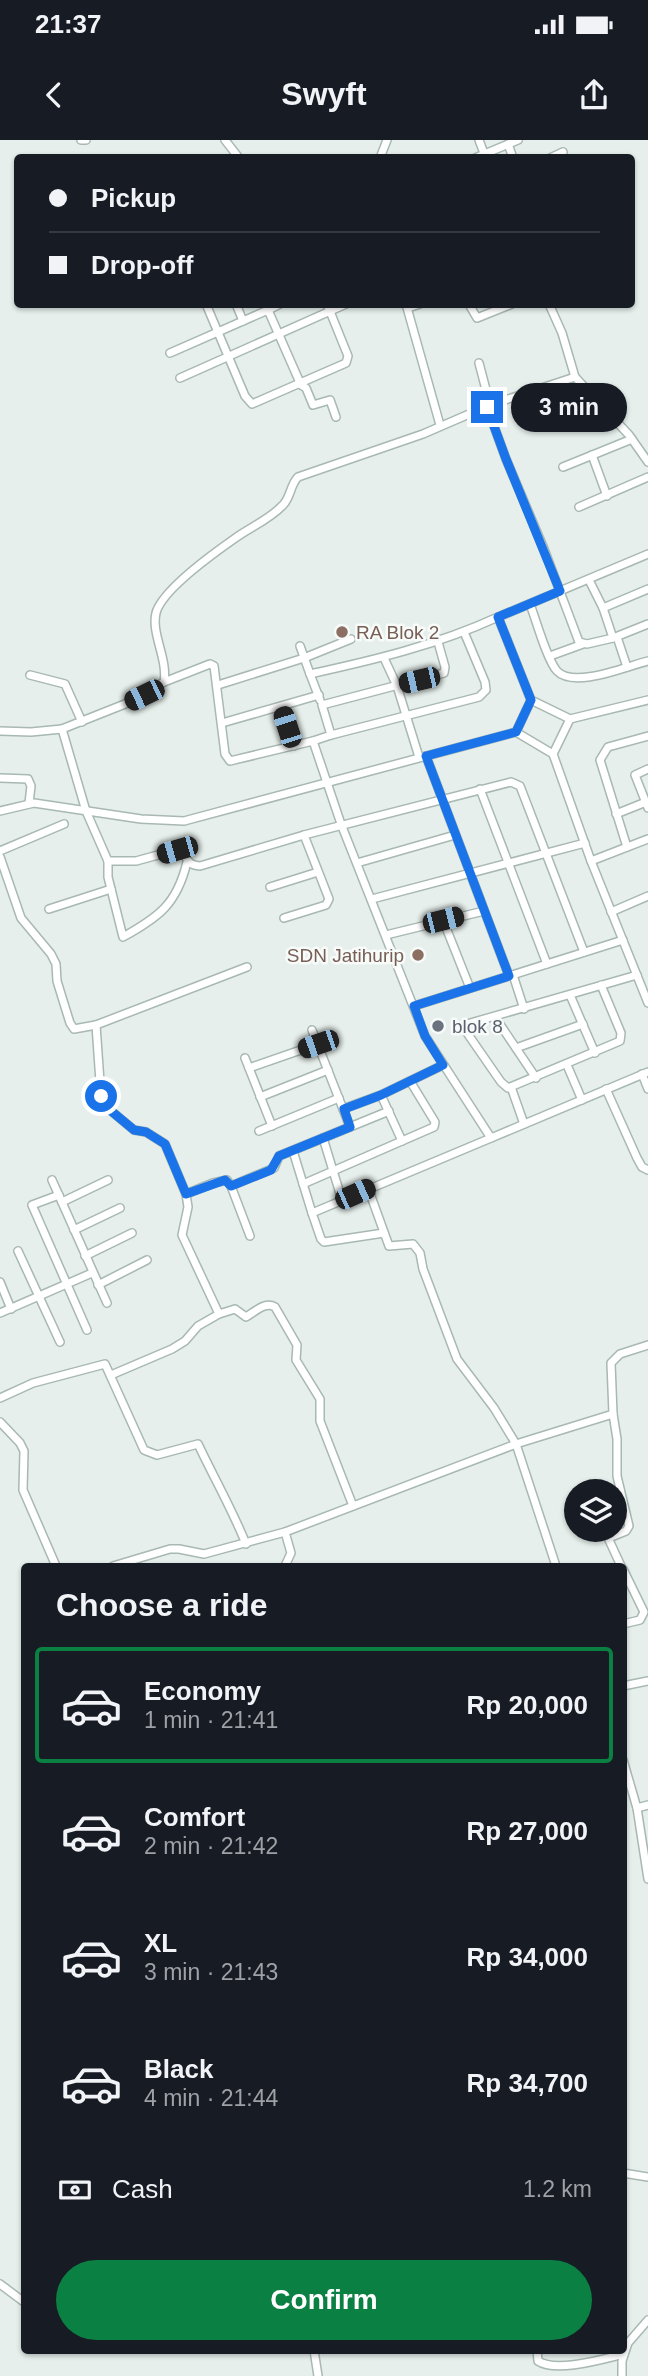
<!DOCTYPE html>
<meta charset="utf-8">
<style>
body{margin:0;font-family:Arial,sans-serif;background:#242831;color:#f1f3f6;height:100vh;display:flex;flex-direction:column;font-size:26px;white-space:nowrap}
*{box-sizing:border-box;margin:0}
p{font-size:23px;color:#9ea1a6}
.icon{flex:none;width:38px;height:38px;fill:none;stroke:currentColor;stroke-width:2;stroke-linecap:round;stroke-linejoin:round}
.map{position:relative;flex:1;overflow:hidden}
.sheet{position:absolute;left:21px;top:1423px;width:606px;height:791px;display:flex;flex-direction:column;background:#171b24;border-radius:7px;box-shadow:0 2px 5px #0004}
.sheet>*{flex:none}
.top-card{position:absolute;left:14px;top:14px;width:621px;height:154px;border-radius:7px;box-shadow:0 2px 5px #0004;display:grid;align-content:center;height:154px;padding:0 35px;background:#171b24}
.controls{position:absolute;left:564px;top:1339px;display:grid;gap:14px}
.controls a{display:grid;place-items:center;width:63px;height:63px;border-radius:50%;background:#171b24;box-shadow:0 2px 5px #0004;font-size:35px}
.end{position:absolute;width:32px;height:32px;margin:-16px;border:9px solid #1a73e8;background:#fff;box-shadow:0 0 0 4px #fff}
.from{border-radius:50%}
.bubble{position:absolute;height:49px;border-radius:24px;background:#171b24;box-shadow:0 2px 5px #0004;font-size:23px;font-weight:700;line-height:49px;text-align:center}
.car{position:absolute;width:21px;height:42px;margin:-21px -10px;border-radius:9px;box-shadow:0 0 5px 2px #0007;background:linear-gradient(#222 24%,#8ab4d8 0 40%,#222 0 76%,#8ab4d8 0 86%,#222 0)}
.top-card b{display:flex;align-items:center;gap:24px;height:66px;font-size:26px}
.top-card b+b{border-top:2px solid #363941}
.top-card i{width:18px;height:18px;background:#f1f3f6}
ul{padding:0;list-style:none}
li{display:flex;align-items:center;gap:21px;height:116px;margin:0 14px 10px;padding:0 21px;border:4px solid transparent;border-radius:7px}
li div{flex:1}
li b{display:block;font-size:26px}
li em{font-style:normal;font-weight:700}
li.active{border-color:#0b8043}
li>.icon{width:63px;height:63px;stroke-width:1.5}
h2{padding:0 35px;font-size:32px;line-height:84px}
.pay{display:flex;align-items:center;gap:18px;height:77px;padding:0 35px;font-size:26px}
.pay p{margin-inline-start:auto}
.primary-button{display:flex;gap:14px;margin-top:auto;padding:14px 35px}
.primary-button a{flex:1;height:80px;border-radius:42px;background:#0b8043;color:#fff;font-size:28px;font-weight:700;line-height:80px;text-align:center}
.status{display:flex;justify-content:space-between;align-items:center;height:49px;padding:0 35px;background:#171b24;direction:ltr}
.status svg{height:19px;fill:currentColor}
header{display:flex;justify-content:space-between;align-items:center;height:91px;padding:0 35px;background:#171b24;font-size:32px;font-weight:700}
.map>svg:first-child{display:block}
.lines{fill:none;stroke-linecap:round;stroke-linejoin:round}
.street-casing{stroke:#a8b8b2;stroke-width:10}
.street{stroke:#fff;stroke-width:7}
.route{stroke:#1a73e8;stroke-width:9}
.education-dot{fill:#8d6e63;stroke:#f7fbf9;stroke-width:2.5}
.worship-dot{fill:#6b7280;stroke:#f7fbf9;stroke-width:2.5}
.labels{text-anchor:middle;dominant-baseline:central;stroke-width:5;stroke-linejoin:round;paint-order:stroke}
.education-label{font-size:19px;fill:#785e54;stroke:#f7fbf9;text-anchor:start}
.worship-label{font-size:19px;fill:#5b616d;stroke:#f7fbf9;text-anchor:start}
</style>
<div class="status"><b>21:37</b><svg viewBox="0 0 49 12"><path d="M0 12V9h3v3zM5 12V6h3v6zM10 12V3h3v9zM15 12V0h3v12zM26 1h20v11H26zM47 4h2v5h-2z"/></svg></div>
<header><svg class="icon" aria-label="back" viewBox="0 0 24 24"><path d="M15 5l-7 7 7 7"/></svg>Swyft<svg class="icon" aria-label="share" viewBox="0 0 24 24"><path d="M12 15V3M7 8l5-5 5 5M5 13v7h14v-7"/></svg></header>
<div class="map">
<svg width="648" height="2236" viewBox="0 0 648 2236">
<rect width="100%" height="100%" fill="#e6efeb"/>
<g class="lines">
<g class="street-casing">
<g id="street">
<path d="M81,0H86"/>
<path d="M225,0L239,18"/>
<path d="M479,0L485,16"/>
<path d="M508,4L513,18"/>
<path d="M380,18L387,0"/>
<path d="M475,18L518,0"/>
<path d="M550,18L563,12"/>
<path d="M206,164L245,256L252,264L346,223L348,216L327,164"/>
<path d="M236,164L243,181"/>
<path d="M280,164L268,170L301,245L306,248L313,265L330,260L336,277"/>
<path d="M406,164L440,285"/>
<path d="M549,164L562,193L575,237"/>
<path d="M470,166L477,178L512,164"/>
<path d="M408,168L420,164"/>
<path d="M170,213L268,170L266,164"/>
<path d="M479,223L490,265"/>
<path d="M180,238L346,164"/>
<path d="M487,267L506,319L544,409L579,502L587,504L613,498L603,468L648,449"/>
<path d="M592,315L607,356"/>
<path d="M563,327L632,299"/>
<path d="M579,367L648,337"/>
<path d="M589,440L603,468"/>
<path d="M530,464C536,480 547,520 557,531C574,549 627,526 648,521"/>
<path d="M617,497L627,527"/>
<path d="M613,498L648,484"/>
<path d="M300,506L310,534C374,520 437,505 498,477"/>
<path d="M550,516L583,504"/>
<path d="M384,518L397,546L419,617"/>
<path d="M310,534L320,560"/>
<path d="M30,535L65,544L82,582"/>
<path d="M164,542L210,524L214,526L225,614L230,621L313,601L341,684L425,896L491,998L648,932"/>
<path d="M218,545L304,518L351,499"/>
<path d="M531,560L516,592L553,614"/>
<path d="M648,560L570,579L553,614L591,721L648,699"/>
<path d="M281,568L294,606"/>
<path d="M570,579L531,560L498,477L648,414"/>
<path d="M222,583L319,555"/>
<path d="M0,591L31,592L62,589"/>
<path d="M331,595L479,557L486,550L485,542L464,492"/>
<path d="M313,601L331,595L322,565L444,533L445,527L438,502"/>
<path d="M426,616L509,836"/>
<path d="M648,629L635,635L648,668"/>
<path d="M0,638L28,639L31,646L29,663"/>
<path d="M480,649L547,824"/>
<path d="M0,671L34,663L141,679L184,681L516,592"/>
<path d="M616,674L646,662"/>
<path d="M304,695L200,726C186,725 188,718 180,709L136,721H108L86,671L62,589L125,564L164,542C168,519 151,494 156,473C162,450 214,413 234,399C250,387 269,380 283,365C291,357 290,345 298,337L423,294L490,265L575,237L629,295L648,322"/>
<path d="M627,707L600,620L608,607L648,596"/>
<path d="M0,711L64,684"/>
<path d="M0,717L21,778L51,814L56,824L57,841L70,883L74,889L96,885L101,956L110,970L134,990L146,992L165,1004L186,1054L188,1067L182,1095L219,1174L235,1169L246,1177C255,1172 265,1161 275,1167L297,1205L296,1220L320,1259V1281L353,1366"/>
<path d="M108,721V737L123,797C159,777 177,764 187,722"/>
<path d="M591,721L648,863"/>
<path d="M357,723L455,695"/>
<path d="M270,747L318,732"/>
<path d="M372,759L585,703"/>
<path d="M49,769L111,749"/>
<path d="M611,772L648,756"/>
<path d="M284,778L326,765L329,759L304,695L511,642L520,646L584,812"/>
<path d="M443,780L470,848"/>
<path d="M386,795L484,771"/>
<path d="M513,835L524,869"/>
<path d="M601,845L621,893L620,901L508,948L501,942L465,890L467,884L637,835"/>
<path d="M570,855L595,913"/>
<path d="M414,866L623,800"/>
<path d="M495,877L536,938"/>
<path d="M96,885L247,827"/>
<path d="M312,890L343,969L381,955L443,925"/>
<path d="M516,908L583,884"/>
<path d="M245,918L272,986"/>
<path d="M567,925L582,960"/>
<path d="M249,928L318,904"/>
<path d="M642,934L648,949"/>
<path d="M511,947L524,984"/>
<path d="M606,949L637,1018L642,1027L648,1030"/>
<path d="M381,955L402,1001"/>
<path d="M260,957L328,930"/>
<path d="M343,969L350,987"/>
<path d="M259,991L339,958"/>
<path d="M293,1011L312,1073L491,998"/>
<path d="M52,1040L107,1163"/>
<path d="M303,1044L434,987L435,982L410,941"/>
<path d="M231,1046L250,1096"/>
<path d="M368,1048L389,1106L413,1104L420,1113L423,1129L457,1219L494,1268L516,1304L613,1274L611,1223L620,1214L648,1205"/>
<path d="M186,1054L213,1043L227,1040L231,1046L274,1028L279,1016L323,998"/>
<path d="M59,1055L32,1065L87,1190"/>
<path d="M342,1060L323,998L389,971"/>
<path d="M62,1062L108,1040"/>
<path d="M312,1073L321,1099L324,1102L384,1093"/>
<path d="M74,1090L120,1068"/>
<path d="M18,1111L60,1202"/>
<path d="M85,1116L132,1093"/>
<path d="M0,1142L11,1169"/>
<path d="M98,1145L147,1120"/>
<path d="M0,1173L92,1133"/>
<path d="M111,1235L172,1209L185,1201L198,1186L219,1174"/>
<path d="M0,1258L33,1243L105,1224L144,1310L157,1315L198,1304C214,1338 232,1369 246,1404"/>
<path d="M613,1274L617,1299V1336L629,1386L626,1391L611,1397L609,1400L621,1426"/>
<path d="M0,1282L20,1303L24,1311L23,1350L56,1426"/>
<path d="M113,1426L170,1409H179L204,1414L285,1392L516,1304L556,1426"/>
<path d="M285,1426L291,1413L285,1392"/>
<path d="M623,1429L644,1472L640,1480L623,1484"/>
<path d="M623,1546L648,1541"/>
<path d="M623,1620L637,1668L648,1739"/>
<path d="M637,1668L648,1665"/>
<path d="M623,2033L648,2037"/>
<path d="M0,2144L24,2162"/>
<path d="M314,2210L318,2236"/>
<path d="M537,2210L538,2221C556,2233 603,2219 624,2214"/>
<path d="M622,2236V2221L628,2203L648,2180"/>
</g>
</g>
<use href="#street" class="street"/>
</g>
<g class="lines">
<path class="route" d="M101,956L110,970L134,990L146,992L165,1004L186,1054L225,1040L231,1046L271,1030L279,1016L350,987L344,969L381,955L443,925L425,896L414,866L509,836L426,616L516,592L531,560L498,477L560,451L506,319L487,267"/>
</g>
<g class="education-dot">
<circle cx="342" cy="492" r="7"/>
<circle cx="418" cy="815" r="7"/>
</g>
<circle class="worship-dot" cx="438" cy="886" r="7"/>
<g class="labels">
<g class="education-label">
<text x="356" y="492">RA Blok 2</text>
<text x="404" y="815" text-anchor="end">SDN Jatihurip</text>
</g>
<g class="worship-label">
<text x="452" y="886">blok 8</text>
</g>
</g>
</svg>
<div class="controls">
<a><svg class="icon" aria-label="layers" viewBox="0 0 24 24"><path d="M12 4l9 5-9 5-9-5zM3 14l9 5 9-5"/></svg></a>
</div>
<i class="end from" style="left:101px;top:956px"></i>
<i class="end" style="left:487px;top:267px"></i>
<div class="bubble" style="left:511px;top:243px;width:116px">3 min</div>
<i class="car" style="left:419px;top:540px;rotate:257deg"></i>
<i class="car" style="left:144px;top:555px;rotate:244deg"></i>
<i class="car" style="left:287px;top:587px;rotate:342deg"></i>
<i class="car" style="left:177px;top:710px;rotate:254deg"></i>
<i class="car" style="left:443px;top:780px;rotate:76deg"></i>
<i class="car" style="left:318px;top:904px;rotate:251deg"></i>
<i class="car" style="left:355px;top:1054px;rotate:66deg"></i>
<div class="top-card">
<b><i class="from"></i>Pickup</b>
<b><i></i>Drop-off</b>
</div>
<section class="sheet">
<h2>Choose a ride</h2>
<ul>
<li class="active"><svg class="icon" aria-label="car" viewBox="0 0 24 24"><path d="M5 17H2v-5l4-1 3-4h7l3 4 3 1v5h-3M9 17h6M6 11h13"/><circle cx="7" cy="17" r="2"/><circle cx="17" cy="17" r="2"/></svg><div><b>Economy</b><p>1 min · 21:41</p></div><em>Rp 20,000</em></li>
<li><svg class="icon" aria-label="car" viewBox="0 0 24 24"><path d="M5 17H2v-5l4-1 3-4h7l3 4 3 1v5h-3M9 17h6M6 11h13"/><circle cx="7" cy="17" r="2"/><circle cx="17" cy="17" r="2"/></svg><div><b>Comfort</b><p>2 min · 21:42</p></div><em>Rp 27,000</em></li>
<li><svg class="icon" aria-label="car" viewBox="0 0 24 24"><path d="M5 17H2v-5l4-1 3-4h7l3 4 3 1v5h-3M9 17h6M6 11h13"/><circle cx="7" cy="17" r="2"/><circle cx="17" cy="17" r="2"/></svg><div><b>XL</b><p>3 min · 21:43</p></div><em>Rp 34,000</em></li>
<li><svg class="icon" aria-label="car" viewBox="0 0 24 24"><path d="M5 17H2v-5l4-1 3-4h7l3 4 3 1v5h-3M9 17h6M6 11h13"/><circle cx="7" cy="17" r="2"/><circle cx="17" cy="17" r="2"/></svg><div><b>Black</b><p>4 min · 21:44</p></div><em>Rp 34,700</em></li>
</ul>
<div class="pay"><svg class="icon" aria-label="cash" viewBox="0 0 24 24"><path d="M3 7h18v10H3z"/><circle cx="12" cy="12" r="2"/></svg>Cash<p>1.2 km</p></div>
<div class="primary-button"><a>Confirm</a></div>
</section>
</div>
